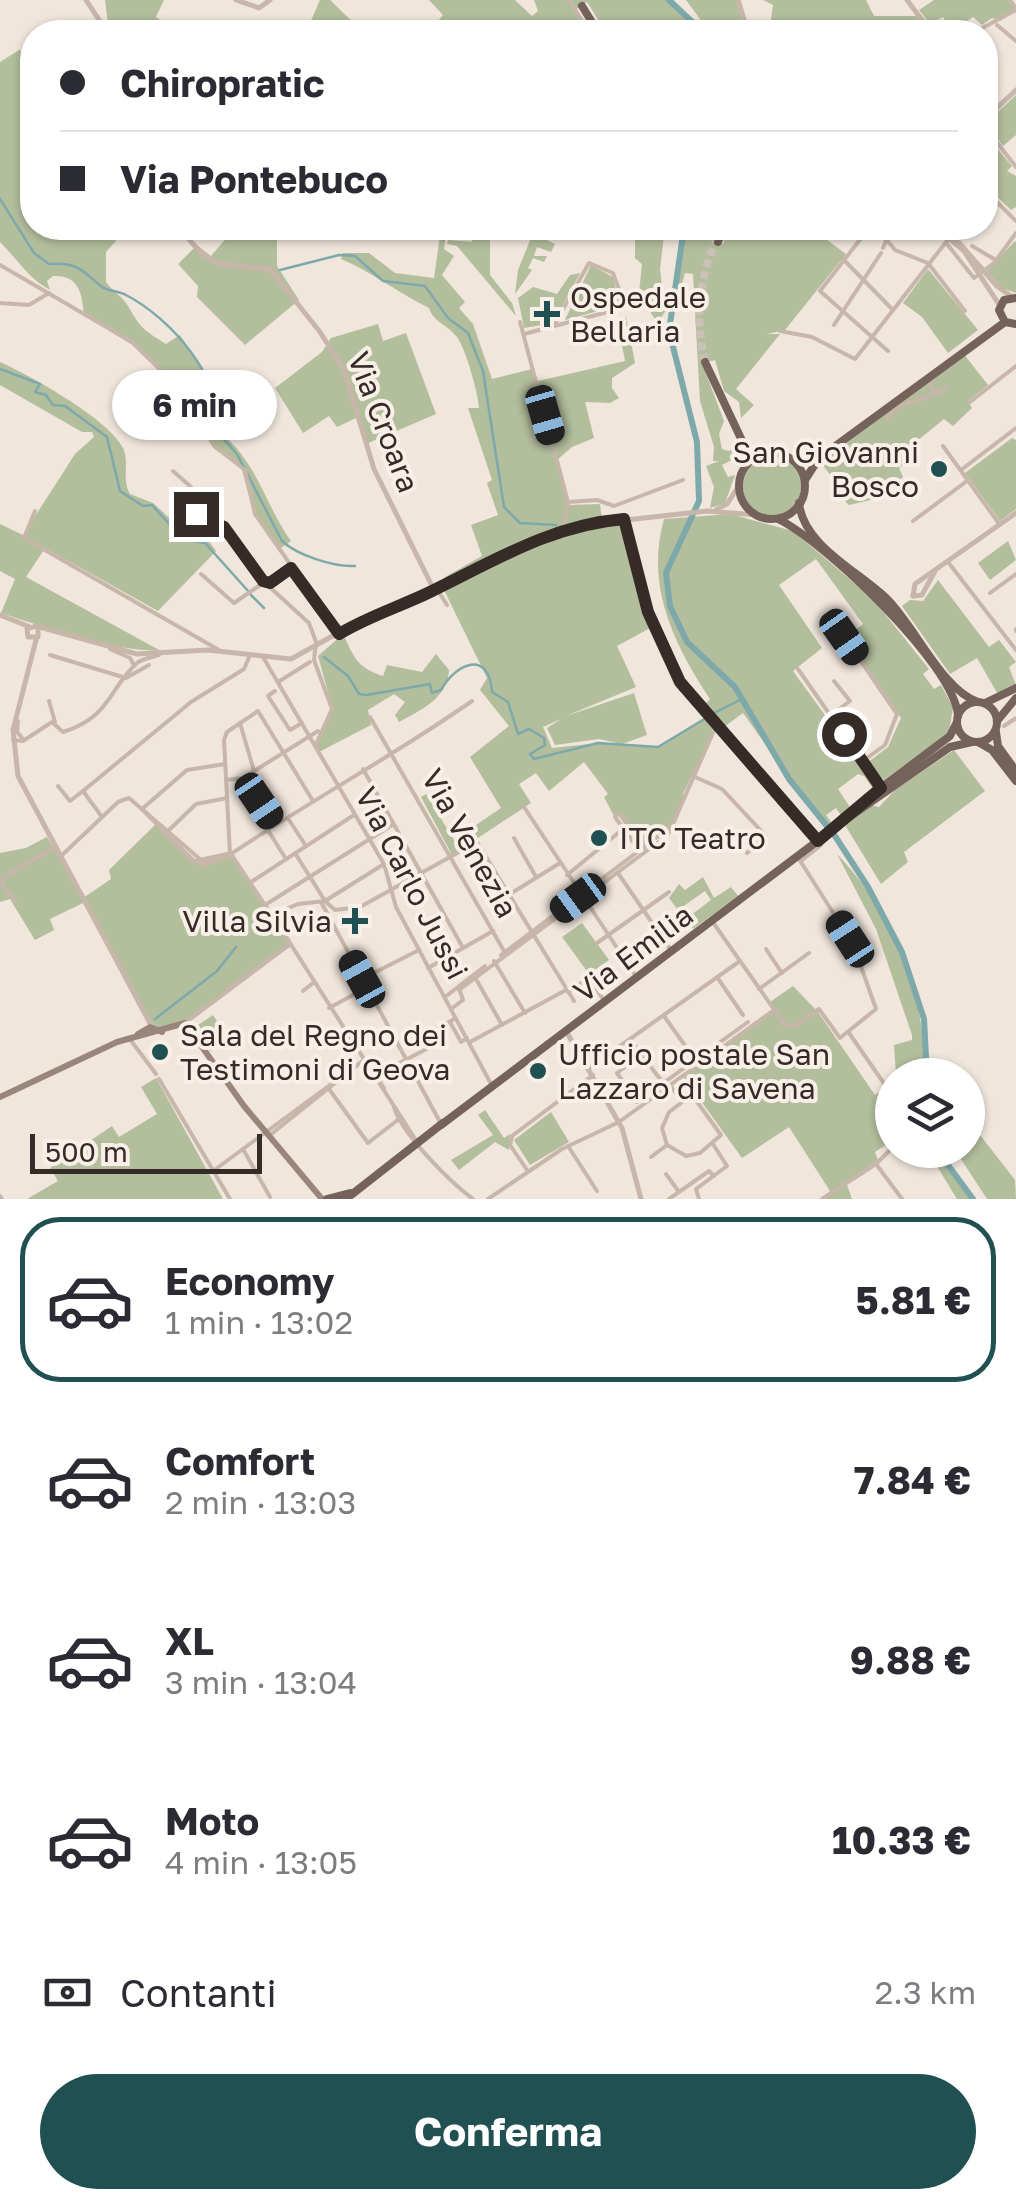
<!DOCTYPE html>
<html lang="it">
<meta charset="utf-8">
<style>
body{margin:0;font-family:"Golos Text",sans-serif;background:#f2f2f3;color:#2b2b33;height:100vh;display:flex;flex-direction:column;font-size:38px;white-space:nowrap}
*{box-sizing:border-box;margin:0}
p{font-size:32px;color:#7c7c81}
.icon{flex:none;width:55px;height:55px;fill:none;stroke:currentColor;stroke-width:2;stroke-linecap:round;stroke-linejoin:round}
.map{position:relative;height:1199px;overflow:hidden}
.sheet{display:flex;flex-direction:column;background:#fff;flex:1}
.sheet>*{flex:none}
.hud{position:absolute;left:20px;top:20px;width:978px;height:220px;border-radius:40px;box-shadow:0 2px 8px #0004;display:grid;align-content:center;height:220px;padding:0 40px;background:#fff}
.fabs{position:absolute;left:875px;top:1058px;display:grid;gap:20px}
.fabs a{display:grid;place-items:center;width:110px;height:110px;border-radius:50%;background:#fff;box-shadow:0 2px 8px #0004;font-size:50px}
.scale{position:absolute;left:30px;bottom:25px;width:232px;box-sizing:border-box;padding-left:10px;border:5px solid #352c28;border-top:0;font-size:28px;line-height:35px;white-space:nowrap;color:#352c28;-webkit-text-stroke:8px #f8f0e8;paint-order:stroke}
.end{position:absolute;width:45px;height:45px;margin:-22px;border:12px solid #352c28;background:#fff;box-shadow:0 0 0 5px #fff}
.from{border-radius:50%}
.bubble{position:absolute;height:70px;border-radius:35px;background:#fff;box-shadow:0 2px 8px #0004;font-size:32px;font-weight:700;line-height:70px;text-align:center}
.car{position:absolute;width:30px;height:60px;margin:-30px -15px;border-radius:12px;box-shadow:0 0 8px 2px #0007;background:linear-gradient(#222 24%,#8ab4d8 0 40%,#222 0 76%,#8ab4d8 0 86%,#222 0)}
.hud b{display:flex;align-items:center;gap:35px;height:95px;font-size:38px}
.hud b+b{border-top:2px solid #e1e1e2}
.hud i{width:25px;height:25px;background:#2b2b33}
ul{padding:18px 0 0;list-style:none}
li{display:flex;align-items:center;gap:30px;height:165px;margin:0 20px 15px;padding:0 20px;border:5px solid transparent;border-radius:40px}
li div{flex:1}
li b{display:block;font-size:38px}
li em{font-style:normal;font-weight:700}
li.active{border-color:#215053}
li>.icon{width:90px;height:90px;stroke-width:1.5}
.pay{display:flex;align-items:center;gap:25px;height:110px;padding:0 40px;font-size:38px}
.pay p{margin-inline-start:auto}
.action{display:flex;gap:20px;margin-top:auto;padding:20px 40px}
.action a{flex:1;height:115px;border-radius:60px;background:#215053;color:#fff;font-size:40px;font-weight:700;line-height:115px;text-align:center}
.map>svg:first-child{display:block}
.green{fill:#b3be9d}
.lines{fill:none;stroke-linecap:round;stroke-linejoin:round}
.stream{stroke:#7da9aa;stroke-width:2.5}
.river{stroke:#7da9aa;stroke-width:6}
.primary-tunnel{stroke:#cbc1b8;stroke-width:8;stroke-dasharray:8 4;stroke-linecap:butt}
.minor{stroke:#c7b6a9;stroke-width:4}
.tertiary{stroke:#c7b6a9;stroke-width:5}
.secondary{stroke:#9a857b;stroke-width:6}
.primary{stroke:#75635b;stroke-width:8}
.route{stroke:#352c28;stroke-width:12}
.poi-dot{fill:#215053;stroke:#f8f0e8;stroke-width:4}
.labels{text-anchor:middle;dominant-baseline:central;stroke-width:8;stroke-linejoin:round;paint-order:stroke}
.poi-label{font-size:30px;fill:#352c28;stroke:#f8f0e8;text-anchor:start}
.street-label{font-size:30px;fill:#352c28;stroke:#f8f0e8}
</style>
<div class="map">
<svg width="1016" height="1199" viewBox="0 0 1016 1199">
<rect width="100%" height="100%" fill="#f0e6dc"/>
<g class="green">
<path d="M105,0H164L156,17L171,28L170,32H109Z"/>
<path d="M320,0H330L363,32H306Z"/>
<path d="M429,0H515L532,16L538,11L534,0H669L708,30L686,0H739L750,32H606L587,2L575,10L589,32H556L551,26L538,32H428L443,15Z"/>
<path d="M763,0H866L874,16H916L925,28L917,32H785L786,27L771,20L773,5Z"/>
<path d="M934,0H1008L1015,9L1000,21L992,18L982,25L973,17L952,32L943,17L930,24L919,10Z"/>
<path d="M19,50L32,53V228H104L116,241L106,252V282C112,291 123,297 128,306C141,329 144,330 166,344L180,335L230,414L228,439C259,469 267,508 291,541L278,550L254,515L241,466L209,442L201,415L190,400L139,349L84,315C82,293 79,275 53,276L47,281L50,290C28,278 18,260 0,242V62Z"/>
<path d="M1016,95V135L1003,146L986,123Z"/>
<path d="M995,146L1012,166L1007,171L1016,176V207L1011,210L985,185V153Z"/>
<path d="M247,228L253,234L267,230L277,238V266L299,300L245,345L197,297L198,286L178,264L197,245L211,256L233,230Z"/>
<path d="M441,228H447L444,249L454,256L442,275L465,302L459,308L473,324L492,379L532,369L552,437L538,381L625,361L618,324L626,317L635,363L612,378V388L619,398L610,403L585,402L594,438L572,447L557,460L569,505L600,504L602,520L622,526L642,603L654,626L617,646L636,687L566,716L634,693L647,735L622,744L599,739L555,745L547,728L561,719L543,727L552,748L598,743L658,747L707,718L714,732L683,794L686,797L676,822L645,848L620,812L614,816L604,797L608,794L584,762L549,791L536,773L519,784L531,803L452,855L421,797L426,794L454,840L501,808L470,757L509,726L480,690L487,678L444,590L445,577L482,556L471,525L498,515L487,483L492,480L468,408H479C478,392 466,350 457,337C447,324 434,323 429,308C398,293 369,270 341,259L343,253H369L395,273L434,278Z"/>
<path d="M470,228H490V275L512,303L516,316L457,246L447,244L448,240L472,242Z"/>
<path d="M635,228H665L660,269L665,312L660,319L654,318L639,293L642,264L635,258Z"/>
<path d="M684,228H718L713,240L723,244L728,228H824L819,234L846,254L785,330L767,334H780L736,389L754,405L741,418L739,402L724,391L715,360L702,363L724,421L719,434L722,449L729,451L739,442L738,467L732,460L722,465L728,477L735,475L725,503L710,508L714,487L706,466L719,461H713L714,447L700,401L693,274L685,273L669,331Z"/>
<path d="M533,233L555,244L551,252L537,247L534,256H547L544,262L533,258L528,268L532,270L515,294L518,270Z"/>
<path d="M1015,241L1016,242V293L1002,288L987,271Z"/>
<path d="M591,265L613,277L620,305L565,320Z"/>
<path d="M928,269L978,330L948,353L922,317L903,303Z"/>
<path d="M580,273L553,323L524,328L518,298L533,287L557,294L570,275Z"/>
<path d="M378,324L383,341L406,333L436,414L366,444L356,418L337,427L329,416L303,433L275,388L322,352L331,338Z"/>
<path d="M963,353L988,385L968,401L972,408L953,426L944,419L911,446L916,453L899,468L903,477L879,496L868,482L857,490L867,487L879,498L849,505L842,498L846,486L853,491L840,477L835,481L821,463Z"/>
<path d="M0,362C29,375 109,419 123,448C130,463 121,479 130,494L153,503L189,536L208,540L216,551L158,611L45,548L26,577L161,651C107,650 50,629 1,613L15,579L0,571V524L23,535L75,454L94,437L92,432H82L0,385Z"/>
<path d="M1012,438L1016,440V509L1000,521L965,473Z"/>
<circle cx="772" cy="486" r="29"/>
<path d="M730,514L793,531L873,599L929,669L923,674L934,689L941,685L953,707L949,733L884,780L867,763L888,747L901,718L847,637L863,624L816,559L779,585L822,648L793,671L877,787L874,790L864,776L858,774L838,789L851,809L842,817L836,808L826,815L833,825L826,830L743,713L720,730L702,707L710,699C674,644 645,586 664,519Z"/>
<path d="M1008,541L1016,560L990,580L978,563Z"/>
<path d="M938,580L989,647L999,640L1016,662L1009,667L1016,685L1000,698L977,658L950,674L902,606L910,600L923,601Z"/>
<path d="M343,634C354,657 357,668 383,676L387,665L422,672L436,654L449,670C448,698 421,710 399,722L395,715L405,702L394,694L368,710L371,725L319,752L316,743L333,710L318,656Z"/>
<path d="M954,750L985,791L904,852L908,862L881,884L845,825L871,805L879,807L895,790Z"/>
<path d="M157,823L195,859L227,852L234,855L288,941V947L175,1029L155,1027L83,903L50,919L54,930L35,940L10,899L0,902V853L26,848L47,837L83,898L111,879L109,870Z"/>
<path d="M837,854C896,916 922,991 927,1075H896L894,1045L912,1040V1035L876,929Z"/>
<path d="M703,877L714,898L731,887L738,896L693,929L686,919L711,900L705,891L678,910L669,898L679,884L685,890Z"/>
<path d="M582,923L609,960L589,974L562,937Z"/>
<path d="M793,986L818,1012L875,1095L892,1084V1141L875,1152L878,1160L846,1182L852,1199H821L830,1191L789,1127L742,1158L683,1076L775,1010L770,1002Z"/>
<path d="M213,1015L229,1039L210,1051L195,1027Z"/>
<path d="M156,1078L223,1199H27L58,1181L50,1168L112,1126L119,1137L157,1114L141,1087Z"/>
<path d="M485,1110L504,1138L510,1134L509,1150L495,1142L459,1170L451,1160L493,1135L478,1115Z"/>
<path d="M551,1112L569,1142L530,1165L514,1140Z"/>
<path d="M980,1135L1015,1180L1016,1199H987L959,1156L958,1150H968V1144Z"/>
<path d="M927,1150H937L973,1199H957Z"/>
</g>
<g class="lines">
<g class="stream">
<path d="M0,199L34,253L49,264C79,262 82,271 102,287C108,291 117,291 124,294C172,318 224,380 220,435L237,454L282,541C297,555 333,567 355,566"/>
<path d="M280,270L339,255L355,256L383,281L425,286L448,318L468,333L483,371L504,507L520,523L556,525"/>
<path d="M0,369L40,384L35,392L46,395L53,405L65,406L107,437L120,491L143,506L152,505L183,539L205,543L249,592"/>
<path d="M251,595L264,608"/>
<path d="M324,657L348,676L359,694L366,695L430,684L432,693L441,690C456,663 489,649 492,692L508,702L518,734L529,729L544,738L545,745L530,754L534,759L598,743L658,747L706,718"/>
<path d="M712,714L742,699"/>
<path d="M155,1019L217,971L236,947"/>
</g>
<g class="river">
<path d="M669,0L703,32"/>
<path d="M684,228L669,331L697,442L699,501L666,573L670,606L687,642L735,687L789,779L835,836L868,887L902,952L924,1019L927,1075"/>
<path d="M937,1150L973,1199"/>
</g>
<path class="primary-tunnel" d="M705,362C695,319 698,282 716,241"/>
<g class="minor">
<path d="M569,0L589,32"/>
<path d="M1010,0L1016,8"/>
<path d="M997,25L1016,41"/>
<path d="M842,32L868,26L916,32"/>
<path d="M975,32L1016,10"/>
<path d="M985,127L1016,167"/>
<path d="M985,190L1016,221"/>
<path d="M869,228L820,291L888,351"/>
<path d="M877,228L895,250L928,263L965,311"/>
<path d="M928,228L935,233L939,229"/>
<path d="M957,228L965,233L959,239"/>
<path d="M947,244L974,278L994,263L1016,233"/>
<path d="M972,246L994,259"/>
<path d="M883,248L887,238"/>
<path d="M843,259L892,309"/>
<path d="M0,265L132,342L190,399L214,446L245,470L255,514L339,634"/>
<path d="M0,303L29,305L49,293"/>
<path d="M520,322L568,502L563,529"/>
<path d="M834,325L881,253"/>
<path d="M780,331L812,337L855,359L950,237"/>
<path d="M524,334L619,309L624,303L613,273L589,263L554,325"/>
<path d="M929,382L935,394L947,388"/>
<path d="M970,402L1016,366"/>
<path d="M886,418L899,406L935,394"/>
<path d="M943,446L1000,525"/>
<path d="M961,470L1016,428"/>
<path d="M173,471L191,487L196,514L225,527L263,581L309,623L316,642L314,660L332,709L316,744"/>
<path d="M568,502L597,500L614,506L683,480"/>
<path d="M35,511L24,538L219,650"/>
<path d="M913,521L967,481"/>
<path d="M948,562L1016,650"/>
<path d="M201,574L234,603L288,566"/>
<path d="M437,589L447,605"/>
<path d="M990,593L1016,574"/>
<path d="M1016,629V631"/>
<path d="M841,632L897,714L885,745L863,761"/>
<path d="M110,649L130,658L134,665"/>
<path d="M50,655L126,678L149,665"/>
<path d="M263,657L384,864L396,907L491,1084"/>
<path d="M798,669L881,788"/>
<path d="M278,682L310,662"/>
<path d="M275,691L268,696L290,730L302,723"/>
<path d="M49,701L55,722"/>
<path d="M831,715L850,701L834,681"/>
<path d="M370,717L504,951"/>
<path d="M18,721L17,732L23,739"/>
<path d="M240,723L254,771"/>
<path d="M1004,726L1016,718"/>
<path d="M13,740L23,741L52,722L63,732C111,717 109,688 137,663C143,658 152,658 159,655"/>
<path d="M363,769L463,948"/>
<path d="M695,777L722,789L766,836L747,853"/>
<path d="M244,779L275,825"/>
<path d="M226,780L243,778L318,731"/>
<path d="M58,786L70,801L83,791"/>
<path d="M524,807L637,978"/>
<path d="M142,809L193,861L203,864L225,858C306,803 392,757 472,701"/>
<path d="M142,809L187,770L225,764"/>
<path d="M102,817L83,791L191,702L244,669L250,655"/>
<path d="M289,820L306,846"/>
<path d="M168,831L196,804L227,798"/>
<path d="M269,832L286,859"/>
<path d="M514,838L536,877"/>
<path d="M639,850L615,817L619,813L644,848"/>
<path d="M295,853L325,901L384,864"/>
<path d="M230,854L224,740L227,732L258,711L313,801"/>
<path d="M231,854L289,941"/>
<path d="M60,857L118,802L129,798L201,860"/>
<path d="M201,860L231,854"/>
<path d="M801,861L821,845L819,842"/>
<path d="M618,873L672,952"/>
<path d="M567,875L623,829"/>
<path d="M251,882L354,815"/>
<path d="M510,894L560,863"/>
<path d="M16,902L2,884L4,877L55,847"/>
<path d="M321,902L440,1122"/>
<path d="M265,905L392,825"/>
<path d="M272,915L298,904L325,901L335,910L360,907L477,842L574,1001"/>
<path d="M272,915L417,1142"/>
<path d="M712,921L785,1025L795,1026L819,1009L840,1038L876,1009L853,944L799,859"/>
<path d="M597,943L669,892"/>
<path d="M766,949L782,973"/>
<path d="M501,955L673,825"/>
<path d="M494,961L525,1013"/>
<path d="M428,968L493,931"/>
<path d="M717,977L743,1015"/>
<path d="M362,979L419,950"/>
<path d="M476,979L502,1025"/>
<path d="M229,988L289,945"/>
<path d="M759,989L809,953"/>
<path d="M459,990L668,835L716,726"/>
<path d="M303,991L313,983"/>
<path d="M568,992L589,978L605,1002"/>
<path d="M445,997L485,966"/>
<path d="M329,1008L364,989"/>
<path d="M451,1009L463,1000L460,991"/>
<path d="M664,1016L696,1061"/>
<path d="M450,1022L461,1042L467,1038"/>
<path d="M185,1023L289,945"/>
<path d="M849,1033L885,1085"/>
<path d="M129,1038L156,1074"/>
<path d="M630,1039L663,1083"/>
<path d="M470,1042L566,990"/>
<path d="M642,1054L617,1073L637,1102L748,1022"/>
<path d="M364,1060L384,1088"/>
<path d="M589,1068L740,961"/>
<path d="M377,1075L432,1046L428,1035L454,1019"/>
<path d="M159,1079L230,1199"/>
<path d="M670,1085L682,1101"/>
<path d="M329,1089L368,1143L399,1119"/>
<path d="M689,1097L695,1099L721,1135L700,1153L686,1156L667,1145L662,1128L669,1112Z"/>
<path d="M394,1107C401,1133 450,1182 473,1199"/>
<path d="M270,1135L364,1060"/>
<path d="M568,1146L597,1191"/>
<path d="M243,1149L270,1197"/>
<path d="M651,1157L667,1145"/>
<path d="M876,1164L892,1148"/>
<path d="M527,1170L510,1145L512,1136L593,1075"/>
<path d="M213,1171L364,1060"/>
<path d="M666,1174L679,1192"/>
<path d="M0,1196L2,1199"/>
<path d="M488,1199L562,1149L619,1122L774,1010"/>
<path d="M669,1199L709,1171L714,1176"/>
<path d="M699,1199L696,1189L727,1166L713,1144"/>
<path d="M822,1199L876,1164L902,1199"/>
</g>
<g class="tertiary">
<path d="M86,0L107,32"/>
<path d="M236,0L259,8L270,0"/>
<path d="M738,0L748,32"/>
<path d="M907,0L931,32"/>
<path d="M985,119L1016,90"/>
<path d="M180,228C214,273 219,263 270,269L320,332L344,370L374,469L434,590"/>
<path d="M937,228L964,251L1000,306"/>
<path d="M946,228L997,286L1012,297"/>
<path d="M717,509L727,504L738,487"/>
<path d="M623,519L648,612L679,681L818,841"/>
<path d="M913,596L915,584L1016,513"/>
<path d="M913,596L922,595L935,571"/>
<path d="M0,615L30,627"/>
<path d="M38,628V637H28L27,629L36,626L137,654L208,650L291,659L376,612L423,596L480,564L572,526L707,511L757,515"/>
<path d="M36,640L13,730L18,776L152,1027"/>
<path d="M566,1031L622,1128L641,1199"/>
</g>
<g class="secondary">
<path d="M138,1034L150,1027L162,1032"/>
<path d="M0,1097L117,1042L185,1023L244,1106L322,1199"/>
</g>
<g class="primary">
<path d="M582,6L598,32"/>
<path d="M718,242L723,228"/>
<path d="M1016,298L1004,300L999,310L1005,322L1016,324"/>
<path d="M705,362L744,445L747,463"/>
<circle cx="772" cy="486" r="33"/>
<path d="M794,459L822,450"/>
<path d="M805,480L819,458L1005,322"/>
<path d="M799,503C803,545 858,571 886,598C915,626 942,690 978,702"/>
<path d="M778,519C824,541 955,665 958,716"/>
<circle cx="977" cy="722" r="20"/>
<path d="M985,703L1016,688"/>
<path d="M997,721L1016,698"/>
<path d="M996,732L998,746L1016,771"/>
<path d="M978,742L992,750L1016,781"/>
<path d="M866,799L950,736L957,722"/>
<path d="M441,1125L848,818L950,747L972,742"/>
<path d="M327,1199L350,1193"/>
<path d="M346,1199L443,1123"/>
</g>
</g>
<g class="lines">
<path class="route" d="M196,514L224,527L263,581L270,583L291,568L339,634C369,616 399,607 430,592C494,561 551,525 624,519L648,612L680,682L818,841L881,788L844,734"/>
</g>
<g class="poi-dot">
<path d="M542 299h10v10h10v10h-10v10h-10v-10h-10v-10h10z"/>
<circle cx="939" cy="469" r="10"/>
<circle cx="599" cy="838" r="10"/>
<path d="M350 906h10v10h10v10h-10v10h-10v-10h-10v-10h10z"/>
<circle cx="160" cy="1052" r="10"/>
<circle cx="538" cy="1071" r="10"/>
</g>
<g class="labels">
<g class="poi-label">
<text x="570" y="297">Ospedale<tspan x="570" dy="34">Bellaria</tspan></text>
<text x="919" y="452" text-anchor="end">San Giovanni<tspan x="919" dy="34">Bosco</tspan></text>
<text x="619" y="838">ITC Teatro</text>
<text x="332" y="921" text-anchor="end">Villa Silvia</text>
<text x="180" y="1035">Sala del Regno dei<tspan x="180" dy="34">Testimoni di Geova</tspan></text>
<text x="558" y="1054">Ufficio postale San<tspan x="558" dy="34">Lazzaro di Savena</tspan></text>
</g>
<g class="street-label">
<text transform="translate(384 422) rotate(69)">Via Croara</text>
<text transform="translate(470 843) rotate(61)">Via Venezia</text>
<text transform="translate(412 883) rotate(63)">Via Carlo Jussi</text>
<text transform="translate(633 953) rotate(-37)">Via Emilia</text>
</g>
</g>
</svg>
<div class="fabs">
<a><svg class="icon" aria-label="layers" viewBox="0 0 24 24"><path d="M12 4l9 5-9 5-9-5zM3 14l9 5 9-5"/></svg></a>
</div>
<div class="scale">500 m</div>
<i class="end from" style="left:844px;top:734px"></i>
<i class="end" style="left:196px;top:514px"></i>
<div class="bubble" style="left:112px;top:370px;width:165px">6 min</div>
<i class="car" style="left:545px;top:415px;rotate:164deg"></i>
<i class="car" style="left:844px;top:637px;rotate:145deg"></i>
<i class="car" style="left:259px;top:801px;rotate:146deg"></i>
<i class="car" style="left:578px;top:898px;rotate:234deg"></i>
<i class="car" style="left:850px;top:939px;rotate:327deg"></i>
<i class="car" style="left:362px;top:979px;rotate:331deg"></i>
<div class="hud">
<b><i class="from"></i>Chiropratic</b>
<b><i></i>Via Pontebuco</b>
</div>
</div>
<section class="sheet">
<ul>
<li class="active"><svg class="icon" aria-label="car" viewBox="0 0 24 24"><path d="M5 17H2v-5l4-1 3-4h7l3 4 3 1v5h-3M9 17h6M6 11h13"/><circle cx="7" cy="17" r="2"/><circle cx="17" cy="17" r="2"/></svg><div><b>Economy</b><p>1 min · 13:02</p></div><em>5.81 €</em></li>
<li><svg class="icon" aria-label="car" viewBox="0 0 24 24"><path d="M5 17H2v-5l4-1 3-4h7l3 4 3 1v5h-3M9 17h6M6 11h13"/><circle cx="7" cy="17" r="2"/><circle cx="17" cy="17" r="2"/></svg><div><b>Comfort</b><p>2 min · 13:03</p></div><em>7.84 €</em></li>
<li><svg class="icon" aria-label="car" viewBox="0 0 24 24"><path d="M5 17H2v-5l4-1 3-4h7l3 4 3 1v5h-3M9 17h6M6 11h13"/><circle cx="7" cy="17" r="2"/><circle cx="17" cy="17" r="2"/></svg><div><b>XL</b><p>3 min · 13:04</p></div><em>9.88 €</em></li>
<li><svg class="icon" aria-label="car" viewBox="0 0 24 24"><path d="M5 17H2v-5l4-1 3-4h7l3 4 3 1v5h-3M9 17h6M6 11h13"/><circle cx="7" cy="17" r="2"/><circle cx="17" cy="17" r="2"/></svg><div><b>Moto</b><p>4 min · 13:05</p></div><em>10.33 €</em></li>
</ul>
<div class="pay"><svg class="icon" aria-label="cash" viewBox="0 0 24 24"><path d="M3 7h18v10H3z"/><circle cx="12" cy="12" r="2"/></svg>Contanti<p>2.3 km</p></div>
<div class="action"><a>Conferma</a></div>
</section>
